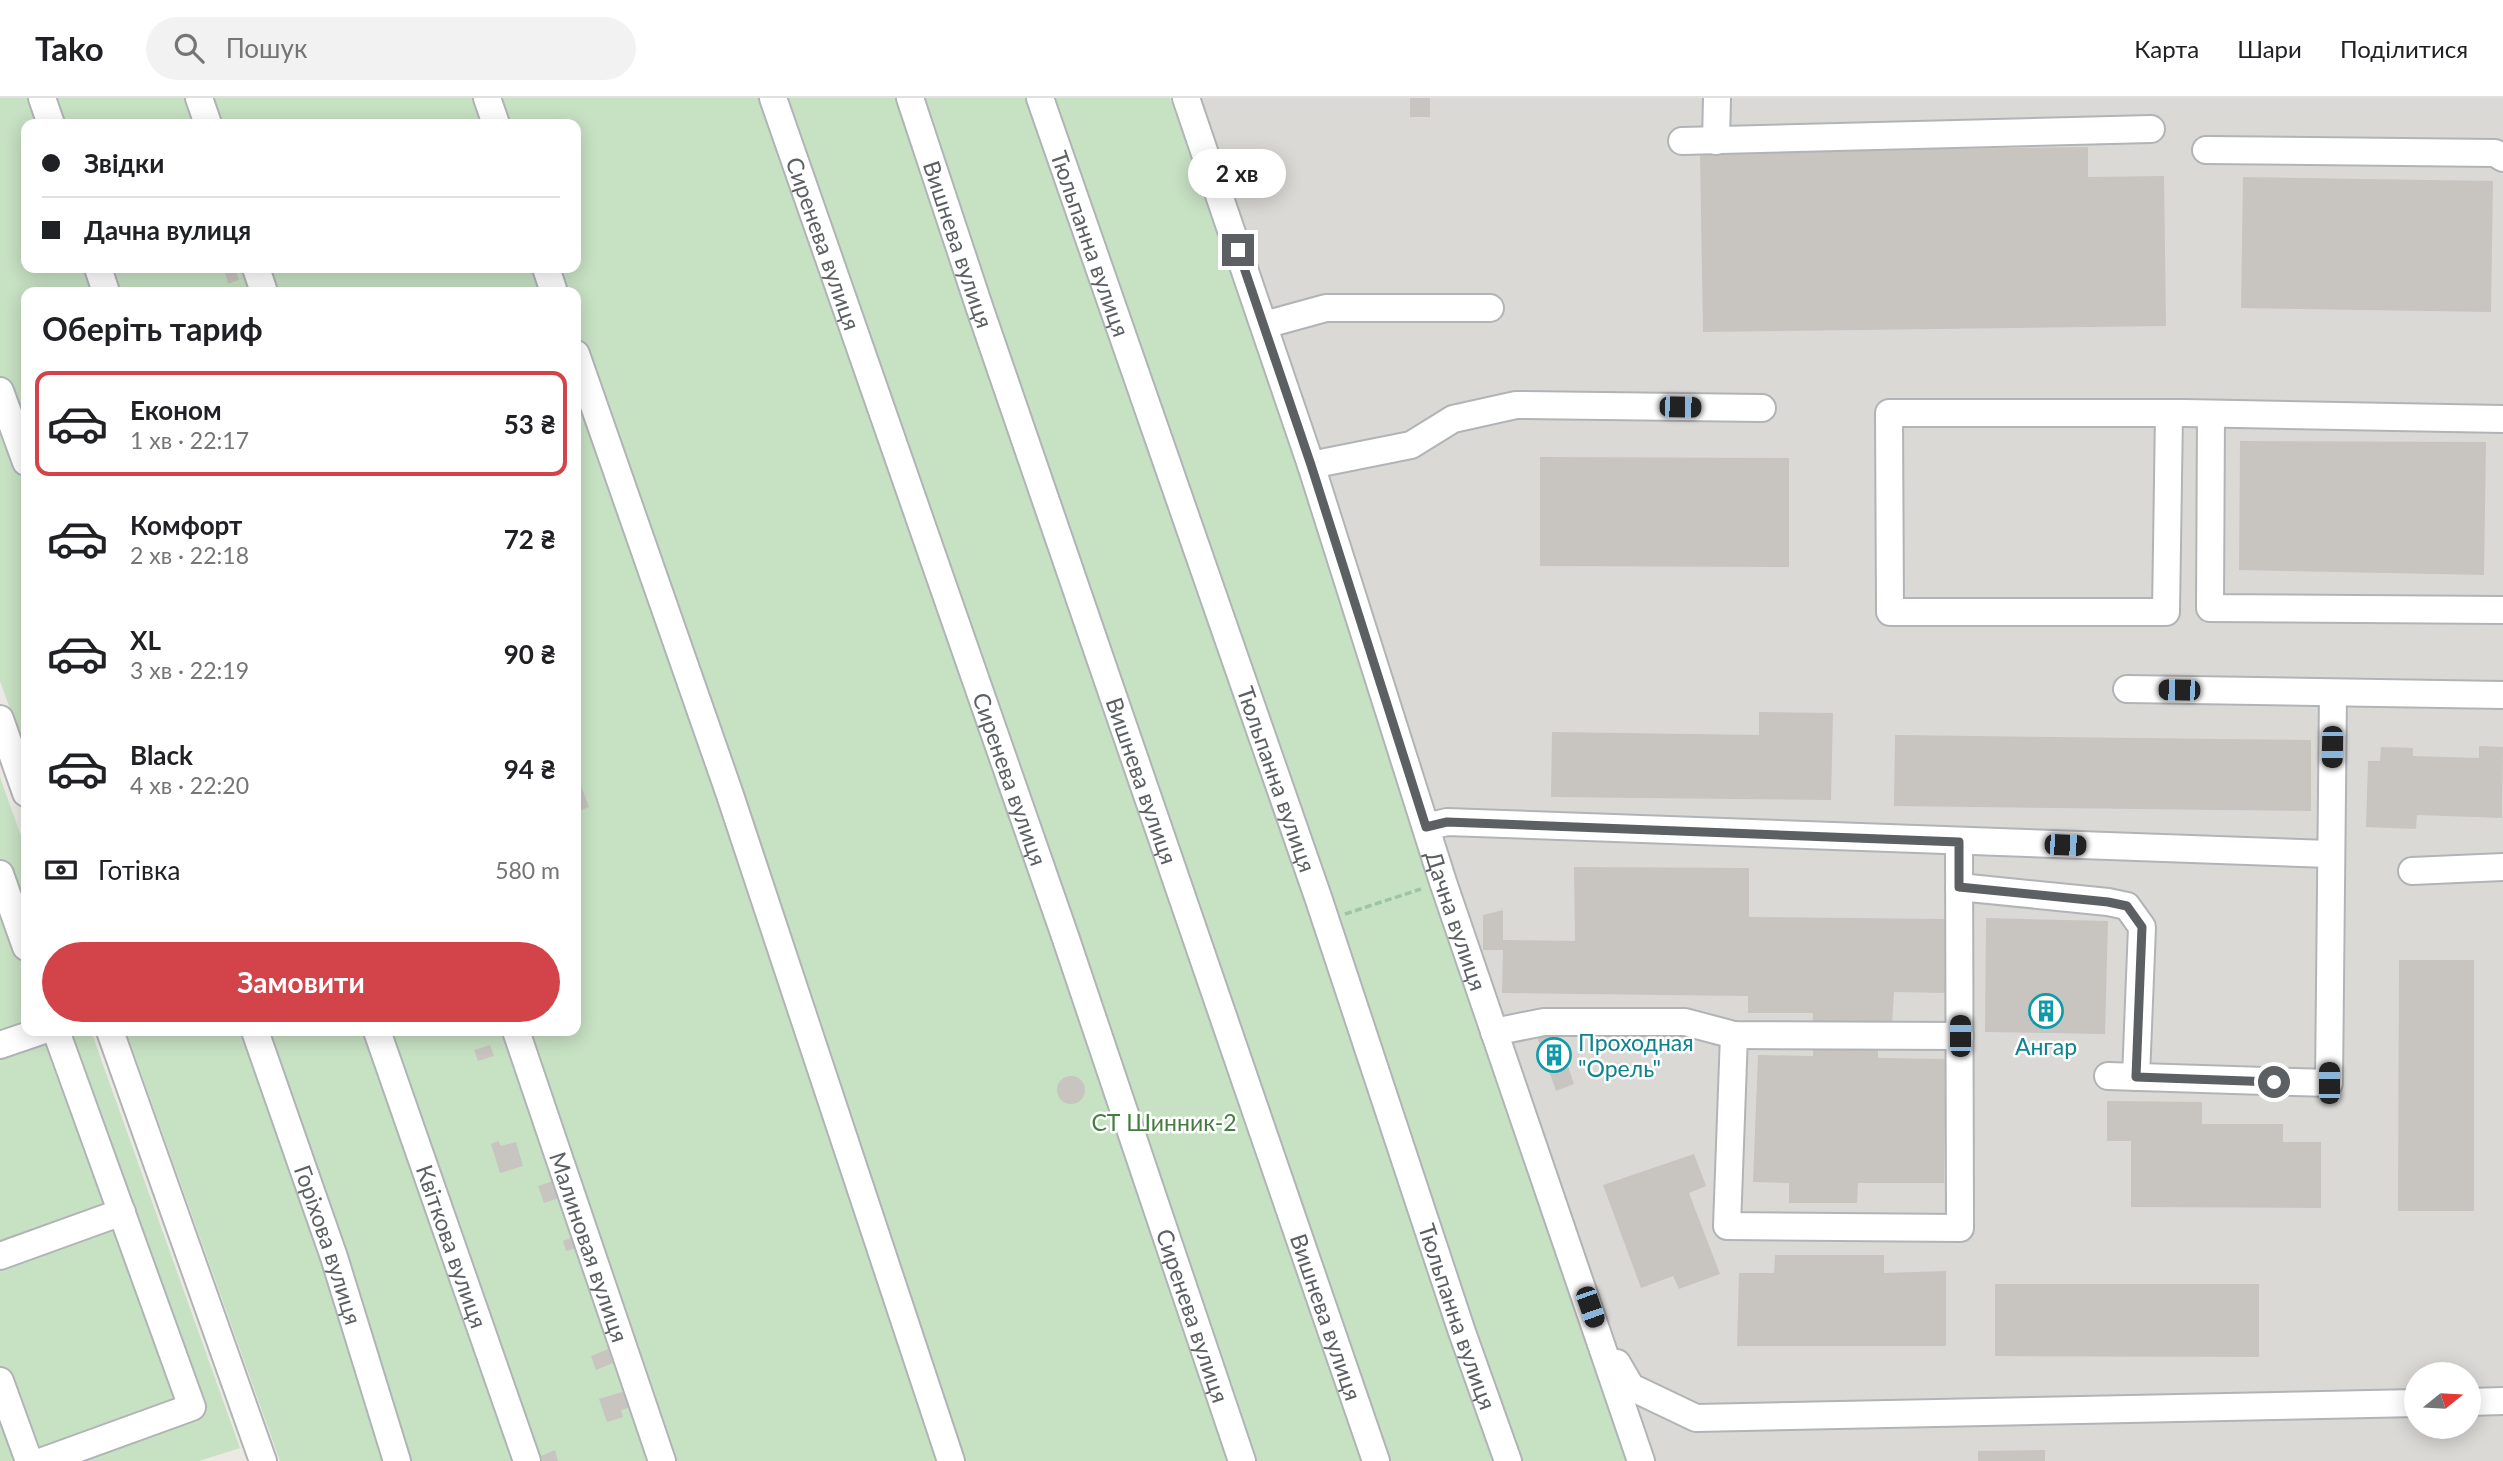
<!DOCTYPE html>
<html lang="uk">
<meta charset="utf-8">
<style>
body{margin:0;font-family:Lato,sans-serif;background:#f2f2f2;color:#202124;height:100vh;display:flex;flex-direction:column;font-size:26px;white-space:nowrap}
*{box-sizing:border-box;margin:0}
p{font-size:23px;color:#757577}
.icon{flex:none;width:38px;height:38px;fill:none;stroke:currentColor;stroke-width:2;stroke-linecap:round;stroke-linejoin:round}
.map{position:relative;flex:1;overflow:hidden}
.drawer{position:absolute;left:21px;top:189px;width:560px;height:749px;display:flex;flex-direction:column;background:#fff;border-radius:14px;box-shadow:0 4px 18px #0003}
.drawer>*{flex:none}
.banner{position:absolute;left:21px;top:21px;width:560px;height:154px;border-radius:14px;box-shadow:0 4px 18px #0003;display:grid;align-content:center;height:154px;padding:0 21px;background:#fff}
.needle{width:46px;rotate:72deg}
.tools{position:absolute;left:2404px;top:1264px;display:grid;gap:14px}
.tools a{display:grid;place-items:center;width:77px;height:77px;border-radius:50%;background:#fff;box-shadow:0 4px 18px #0003;font-size:35px}
.end{position:absolute;width:32px;height:32px;margin:-16px;border:9px solid #5c6062;background:#fff;box-shadow:0 0 0 4px #fff}
.from{border-radius:50%}
.bubble{position:absolute;height:49px;border-radius:24px;background:#fff;box-shadow:0 4px 18px #0003;font-size:23px;font-weight:700;line-height:49px;text-align:center}
.car{position:absolute;width:21px;height:42px;margin:-21px -10px;border-radius:9px;box-shadow:0 0 5px 2px #0007;background:linear-gradient(#222 24%,#8ab4d8 0 40%,#222 0 76%,#8ab4d8 0 86%,#222 0)}
.banner b{display:flex;align-items:center;gap:24px;height:66px;font-size:26px}
.banner b+b{border-top:2px solid #e0e0e0}
.banner i{width:18px;height:18px;background:#202124}
ul{padding:0;list-style:none}
li{display:flex;align-items:center;gap:21px;height:105px;margin:0 14px 10px;padding:0 7px;border:4px solid transparent;border-radius:14px}
li div{flex:1}
li b{display:block;font-size:26px}
li em{font-style:normal;font-weight:700}
li.current{border-color:#d3434a}
li>.icon{width:63px;height:63px;stroke-width:1.5}
h2{padding:0 21px;font-size:32px;line-height:84px}
.pay{display:flex;align-items:center;gap:18px;height:77px;padding:0 21px;font-size:26px}
.pay p{margin-inline-start:auto}
.button{display:flex;gap:14px;margin-top:auto;padding:14px 21px}
.button a{flex:1;height:80px;border-radius:42px;background:#d3434a;color:#fff;font-size:28px;font-weight:700;line-height:80px;text-align:center}
header{display:flex;align-items:center;gap:42px;box-sizing:border-box;height:98px;padding:0 35px;background:#fff;border-bottom:2px solid #e0e0e0}
header strong{font-size:33px}
nav{display:flex;gap:38px;margin-inline-start:auto;font-size:24px}
.search{width:490px;height:63px;background:#f2f2f2;display:flex;align-items:center;gap:18px;box-sizing:border-box;padding:0 24px;border-radius:38px;color:#757577;font-size:26px}
.map>svg:first-child{display:block}
.industrial{fill:#dbd9d6;fill-rule:evenodd}
.green{fill:#c7e1c3;fill-rule:evenodd}
.building{fill:#c8c4c0}
.lines{fill:none;stroke-linecap:round;stroke-linejoin:round}
.minor-casing{stroke:#b1b4b7;stroke-width:30}
.path{stroke:#9fc3a5;stroke-width:3.5;stroke-dasharray:7 3.5;stroke-linecap:butt}
.minor{stroke:#fff;stroke-width:26}
.route{stroke:#5c6062;stroke-width:9}
.labels{text-anchor:middle;dominant-baseline:central;stroke-width:5;stroke-linejoin:round;paint-order:stroke}
.street-label{font-size:23px;fill:#5c6062;stroke:#fff}
.culture-label{font-size:23px;fill:#0d838f;stroke:#fff;text-anchor:start}
.park-label{font-size:23px;fill:#447e3f;stroke:#fff}
</style>
<header>
<strong>Tako</strong>
<div class="search"><svg class="icon" aria-label="search" viewBox="0 0 24 24"><circle cx="10" cy="10" r="6"/><path d="M15 15l6 6"/></svg>Пошук</div>
<nav><a>Карта</a><a>Шари</a><a>Поділитися</a></nav>
</header>
<div class="map">
<svg width="2503" height="1363" viewBox="0 0 2503 1363">
<rect width="100%" height="100%" fill="#ece9e4"/>
<path class="industrial" d="M1174,0H2503V1363H1643ZM2417,1276H2469V1328H2417Z"/>
<g class="green">
<path d="M0,0H1170L1236,180L1637,1363H280L126,933H576V194H26V656L0,583ZM26,26H576V170H26Z"/>
<path d="M0,679L26,752V933H91L240,1350L199,1363H0Z"/>
</g>
<g class="building">
<rect x="1410" y="0" width="20" height="19"/>
<path d="M2088,49V79L2164,78L2166,228L1703,234L1700,54Z"/>
<path d="M2243,79L2493,83L2491,214L2241,210Z"/>
<path d="M235,171L239,182L228,186L225,174Z"/>
<path d="M2240,343L2486,344L2484,477L2239,472Z"/>
<path d="M1540,359L1789,360V469L1540,468Z"/>
<path d="M1759,614L1833,615L1831,702L1551,699L1552,634L1759,637Z"/>
<path d="M1895,637L2311,642V713L1894,708Z"/>
<path d="M2479,648L2503,649L2502,720L2417,717L2416,731L2366,729L2368,663H2380L2381,649L2413,650V658L2479,660Z"/>
<path d="M580,685L589,709L576,714V686Z"/>
<path d="M1574,769L1749,770V819L1945,821V895L1894,894L1892,927L1812,934L1813,915H1748V898L1502,895L1503,852H1483V817L1503,812V842L1575,843Z"/>
<path d="M1986,820L2108,823L2105,936L1985,934Z"/>
<path d="M2399,862H2474V1113H2398Z"/>
<path d="M1555,930L1574,986L1556,993L1536,936Z"/>
<path d="M1813,945L1878,947V960L1946,961L1944,1085H1858L1857,1105H1789V1085L1753,1084L1758,957L1813,958Z"/>
<path d="M490,947L494,958L478,963L474,952Z"/>
<circle cx="1071" cy="992" r="14"/>
<path d="M2107,1003L2202,1004V1026H2283V1044H2321V1110L2131,1109V1043H2107Z"/>
<path d="M498,1043L501,1048L516,1044L523,1068L500,1075L491,1046Z"/>
<path d="M1694,1056L1706,1088L1689,1095L1720,1176L1679,1191L1673,1178L1641,1190L1603,1087Z"/>
<path d="M553,1083L559,1100L544,1105L538,1088Z"/>
<path d="M573,1139L577,1150L566,1153L563,1143Z"/>
<path d="M1775,1157H1884V1175L1946,1173V1248H1737L1739,1175H1774Z"/>
<path d="M1995,1186H2259V1259L1995,1258Z"/>
<path d="M608,1251L613,1265L596,1272L591,1258Z"/>
<path d="M625,1293L631,1309L621,1312L623,1319L607,1324L599,1301Z"/>
<path d="M555,1352L558,1363H543L541,1358Z"/>
<path d="M2045,1352V1363H1978V1353Z"/>
</g>
<g class="lines">
<g class="minor-casing">
<g id="minor">
<path d="M42,0L51,26"/>
<path d="M199,0L208,26"/>
<path d="M487,0L496,26"/>
<path id="s1" d="M773,0L1065,838L1242,1363"/>
<path id="s2" d="M910,0L980,211L1376,1363"/>
<path id="s3" d="M1040,0L1318,799L1462,1234L1508,1363"/>
<path id="s4" d="M1186,0L1311,367L1443,784L1641,1363"/>
<path d="M1682,43L2151,31"/>
<path d="M1716,43L1717,0"/>
<path d="M2206,52L2495,55L2503,60"/>
<path d="M98,170L106,194"/>
<path d="M256,170L264,194"/>
<path d="M546,170L554,194"/>
<path d="M1264,227L1326,210H1490"/>
<path d="M576,256L729,694L951,1363"/>
<path d="M0,293L26,364"/>
<path d="M2169,315L2166,514H1890L1889,315H2185L2503,321"/>
<path d="M2211,316L2210,510L2503,512"/>
<path d="M1311,367L1411,347L1453,321L1516,307L1762,310"/>
<path d="M2127,591L2503,597"/>
<path d="M0,621L26,695"/>
<path d="M1426,729L1447,724L2330,756"/>
<path d="M2412,773L2503,769"/>
<path d="M0,776L26,849"/>
<path d="M1959,789L2108,804L2127,808L2142,829L2136,979"/>
<path d="M110,933L263,1363"/>
<path id="s5" d="M255,933L334,1159L397,1363"/>
<path id="s6" d="M377,933L527,1363"/>
<path id="s7" d="M516,933L662,1363"/>
<path d="M1494,934L1544,924H1685L1734,937L1960,938"/>
<path d="M1734,937L1727,1128L1960,1130L1959,744"/>
<path d="M0,947L41,933"/>
<path d="M2108,978L2329,985L2333,595"/>
<path d="M0,1158L122,1114"/>
<path d="M1617,1265L1631,1289L1696,1320L2417,1305"/>
<path d="M0,1283L29,1363"/>
<path d="M2469,1304L2503,1303"/>
<path d="M43,1363L192,1309L56,933"/>
</g>
</g>
<path class="path" d="M1345,816L1421,791"/>
<use href="#minor" class="minor"/>
</g>
<g class="lines">
<path class="route" d="M1238,152L1311,367L1426,729L1447,724L1959,744V789L2108,804L2127,808L2142,829L2136,979L2274,984"/>
</g>
<defs>
<g id="building-ring" transform="scale(1.75)"><circle r="9.5" fill="#fff" stroke="#0f9aa8" stroke-width="1.5"/><path d="M-4-6H4V6H1V3H-1V6H-4ZM-2.5-4.3h1.7v1.8h-1.7ZM.8-4.3h1.7v1.8H.8ZM-2.5-1h1.7V.8h-1.7ZM.8-1h1.7V.8H.8Z" fill="#0f9aa8"/></g>
</defs>
<g fill-rule="evenodd">
<use href="#building-ring" x="2046" y="913"/>
<use href="#building-ring" x="1554" y="957"/>
</g>
<g class="labels">
<g class="street-label">
<text stroke="none"><textPath href="#s1" startOffset="154">Сиренева вулиця</textPath></text>
<text stroke="none"><textPath href="#s2" startOffset="154">Вишнева вулиця</textPath></text>
<text stroke="none"><textPath href="#s3" startOffset="154">Тюльпанна вулиця</textPath></text>
<text stroke="none"><textPath href="#s1" startOffset="721">Сиренева вулиця</textPath></text>
<text stroke="none"><textPath href="#s3" startOffset="721">Тюльпанна вулиця</textPath></text>
<text stroke="none"><textPath href="#s2" startOffset="721">Вишнева вулиця</textPath></text>
<text stroke="none"><textPath href="#s4" startOffset="866">Дачна вулиця</textPath></text>
<text stroke="none"><textPath href="#s5" startOffset="226">Горіхова вулиця</textPath></text>
<text stroke="none"><textPath href="#s6" startOffset="228">Квіткова вулиця</textPath></text>
<text stroke="none"><textPath href="#s7" startOffset="228">Малиновая вулиця</textPath></text>
<text stroke="none"><textPath href="#s1" startOffset="1288">Сиренева вулиця</textPath></text>
<text stroke="none"><textPath href="#s2" startOffset="1288">Вишнева вулиця</textPath></text>
<text stroke="none"><textPath href="#s3" startOffset="1288">Тюльпанна вулиця</textPath></text>
</g>
<g class="culture-label">
<text x="1578" y="944">Проходная<tspan x="1578" dy="26">"Орель"</tspan></text>
<text x="2046" y="948" text-anchor="middle">Ангар</text>
</g>
<g class="park-label">
<text x="1164" y="1024">СТ Шинник-2</text>
</g>
</g>
</svg>
<div class="tools">
<a><svg class="needle" viewBox="-14 -14 28 28"><path d="M0-13l5 13h-10z" fill="#e53935"/><path d="M0 13l5-13h-10z" fill="#757577"/></svg></a>
</div>
<i class="end from" style="left:2274px;top:984px"></i>
<i class="end" style="left:1238px;top:152px"></i>
<div class="bubble" style="left:1188px;top:51px;width:98px">2 хв</div>
<i class="car" style="left:1680px;top:309px;rotate:91deg"></i>
<i class="car" style="left:2179px;top:592px;rotate:271deg"></i>
<i class="car" style="left:2332px;top:649px;rotate:181deg"></i>
<i class="car" style="left:2065px;top:747px;rotate:92deg"></i>
<i class="car" style="left:1960px;top:938px;rotate:0deg"></i>
<i class="car" style="left:2329px;top:985px;rotate:0deg"></i>
<i class="car" style="left:1590px;top:1209px;rotate:161deg"></i>
<div class="banner">
<b><i class="from"></i>Звідки</b>
<b><i></i>Дачна вулиця</b>
</div>
<section class="drawer">
<h2>Оберіть тариф</h2>
<ul>
<li class="current"><svg class="icon" aria-label="car" viewBox="0 0 24 24"><path d="M5 17H2v-5l4-1 3-4h7l3 4 3 1v5h-3M9 17h6M6 11h13"/><circle cx="7" cy="17" r="2"/><circle cx="17" cy="17" r="2"/></svg><div><b>Економ</b><p>1 хв · 22:17</p></div><em>53 ₴</em></li>
<li><svg class="icon" aria-label="car" viewBox="0 0 24 24"><path d="M5 17H2v-5l4-1 3-4h7l3 4 3 1v5h-3M9 17h6M6 11h13"/><circle cx="7" cy="17" r="2"/><circle cx="17" cy="17" r="2"/></svg><div><b>Комфорт</b><p>2 хв · 22:18</p></div><em>72 ₴</em></li>
<li><svg class="icon" aria-label="car" viewBox="0 0 24 24"><path d="M5 17H2v-5l4-1 3-4h7l3 4 3 1v5h-3M9 17h6M6 11h13"/><circle cx="7" cy="17" r="2"/><circle cx="17" cy="17" r="2"/></svg><div><b>XL</b><p>3 хв · 22:19</p></div><em>90 ₴</em></li>
<li><svg class="icon" aria-label="car" viewBox="0 0 24 24"><path d="M5 17H2v-5l4-1 3-4h7l3 4 3 1v5h-3M9 17h6M6 11h13"/><circle cx="7" cy="17" r="2"/><circle cx="17" cy="17" r="2"/></svg><div><b>Black</b><p>4 хв · 22:20</p></div><em>94 ₴</em></li>
</ul>
<div class="pay"><svg class="icon" aria-label="cash" viewBox="0 0 24 24"><path d="M3 7h18v10H3z"/><circle cx="12" cy="12" r="2"/></svg>Готівка<p>580 m</p></div>
<div class="button"><a>Замовити</a></div>
</section>
</div>
